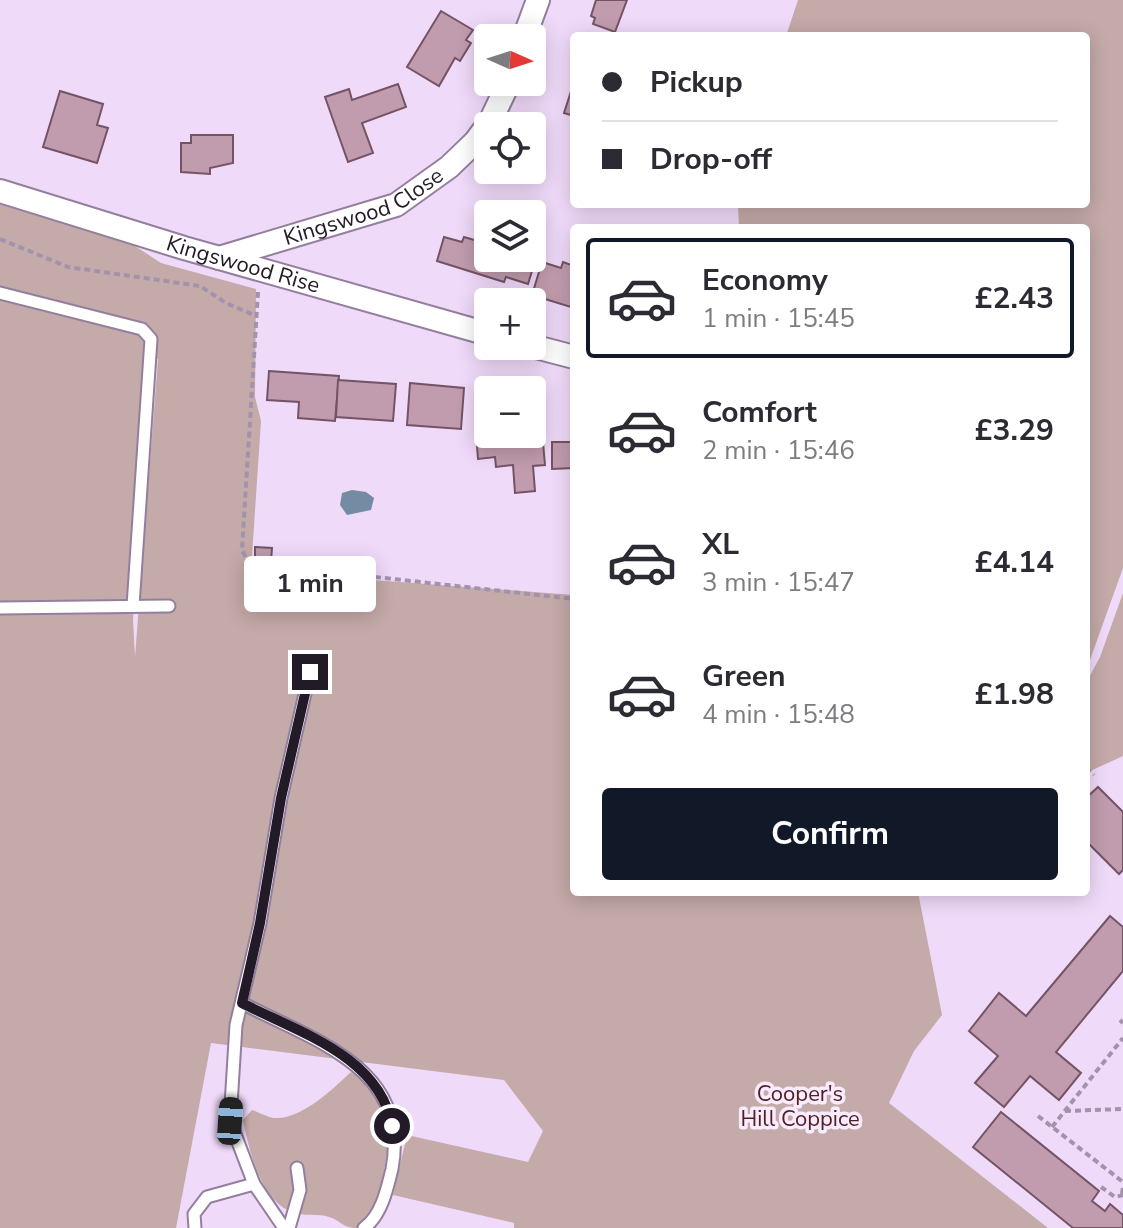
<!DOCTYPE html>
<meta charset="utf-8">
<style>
body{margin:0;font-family:"Nunito Sans",sans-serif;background:#f2f2f3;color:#2b2b33;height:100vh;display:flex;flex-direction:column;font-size:30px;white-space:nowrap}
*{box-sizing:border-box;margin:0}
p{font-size:26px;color:#7c7c81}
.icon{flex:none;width:44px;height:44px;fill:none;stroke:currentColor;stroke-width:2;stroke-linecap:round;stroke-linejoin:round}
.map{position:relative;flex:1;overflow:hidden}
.drawer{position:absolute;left:570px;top:224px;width:520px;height:672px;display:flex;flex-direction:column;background:#fff;border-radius:8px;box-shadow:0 4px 20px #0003}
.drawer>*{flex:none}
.banner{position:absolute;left:570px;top:32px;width:520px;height:176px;border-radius:8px;box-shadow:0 4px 20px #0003;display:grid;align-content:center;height:176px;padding:0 32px;background:#fff}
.needle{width:52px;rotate:93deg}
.controls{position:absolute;left:474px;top:24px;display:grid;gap:16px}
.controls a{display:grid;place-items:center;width:72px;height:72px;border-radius:8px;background:#fff;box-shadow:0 4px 20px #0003;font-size:40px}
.end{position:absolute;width:36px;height:36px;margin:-18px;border:10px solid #221a26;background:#fff;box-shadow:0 0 0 4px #fff}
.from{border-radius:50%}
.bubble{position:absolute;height:56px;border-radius:8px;background:#fff;box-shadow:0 4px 20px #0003;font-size:26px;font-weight:700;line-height:56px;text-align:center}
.car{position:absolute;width:24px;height:48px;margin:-24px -12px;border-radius:10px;box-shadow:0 0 6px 2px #0007;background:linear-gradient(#222 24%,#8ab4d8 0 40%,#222 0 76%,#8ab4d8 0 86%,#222 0)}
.banner b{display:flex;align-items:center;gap:28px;height:76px;font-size:30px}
.banner b+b{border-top:2px solid #e1e1e2}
.banner i{width:20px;height:20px;background:#2b2b33}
ul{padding:14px 0 0;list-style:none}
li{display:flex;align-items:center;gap:24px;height:120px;margin:0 16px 12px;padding:0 16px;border:4px solid transparent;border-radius:8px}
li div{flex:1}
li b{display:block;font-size:30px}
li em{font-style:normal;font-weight:700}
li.on{border-color:#111827}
li>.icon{width:72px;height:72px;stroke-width:1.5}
.cta{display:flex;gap:16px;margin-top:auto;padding:16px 32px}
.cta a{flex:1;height:92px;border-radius:8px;background:#111827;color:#fff;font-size:32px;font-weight:700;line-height:92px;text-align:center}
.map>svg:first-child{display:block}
.green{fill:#c4aaa8;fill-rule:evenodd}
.water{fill:#738ba3}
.building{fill:#c19cae;stroke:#745464;stroke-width:2}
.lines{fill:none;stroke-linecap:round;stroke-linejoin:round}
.service-casing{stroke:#937f9d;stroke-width:15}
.minor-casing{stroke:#937f9d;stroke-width:26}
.path{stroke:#a392ab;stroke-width:4;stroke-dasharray:6 4;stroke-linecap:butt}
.service{stroke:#fff;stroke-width:11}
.minor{stroke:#fff;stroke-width:22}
.route{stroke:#221a26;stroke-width:10}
.labels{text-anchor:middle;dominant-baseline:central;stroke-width:7;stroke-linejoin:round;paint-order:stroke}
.street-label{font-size:22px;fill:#221a26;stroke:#f8ebfe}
.park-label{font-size:22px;fill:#511f20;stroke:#f8ebfe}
</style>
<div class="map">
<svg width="1123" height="1228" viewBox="0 0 1123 1228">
<rect width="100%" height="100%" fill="#f0dafa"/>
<g class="green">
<path d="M798,0H1123V568L1086,671V228H739L738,204H1086V36H786Z"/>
<path d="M0,187L69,203L161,263L256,289L255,397L261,421L251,571L574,595V892H918L942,1015L914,1051L889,1103L1048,1228H514V1223L393,1195L407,1135L528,1162L543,1131L504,1080L211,1043L176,1228H0ZM157,359H158L135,657L133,619Z"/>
<path d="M1123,593V756L1086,773V683L1100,657Z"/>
<path d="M351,1072L375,1091L389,1143L379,1199L357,1228C342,1228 342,1221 329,1217C318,1213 304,1217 292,1212C260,1201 249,1149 243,1120L252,1110C259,1112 269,1118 276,1118C302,1119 334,1088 351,1072Z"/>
</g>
<path class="water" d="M352,490L366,492L374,498L371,510L347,515L340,505L342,493Z"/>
<g class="building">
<path d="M596,0H627L615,32L593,24L595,18L591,16Z"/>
<path d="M441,11L473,30L466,40L471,43L460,61L455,58L439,86L407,67Z"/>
<path d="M574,82V116L564,113Z"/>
<path d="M398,84L406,107L362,123L373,153L348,162L325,97L349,89L352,100Z"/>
<path d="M60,91L103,104L97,125L108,128L97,163L43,147Z"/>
<path d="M191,135H233V163L210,168V174L181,172V143H191Z"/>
<path d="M444,237L462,242L464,237L488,244V258H536L528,284L506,277L504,282L437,261Z"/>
<path d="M542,262L561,268L563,262L574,266V308L532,295Z"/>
<path d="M269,371L339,376L335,421L298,418L299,402L267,400Z"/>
<path d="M338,380L396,384L393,421L336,417Z"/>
<path d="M410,383L464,388L461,429L407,425Z"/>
<path d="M542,431L545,465L533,466L535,491L515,493L513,465L496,467L495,457L478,459L476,433Z"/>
<path d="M552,442H574V468L552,469Z"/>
<path d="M255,547L272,548L271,561L255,560Z"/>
<path d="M1098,787L1123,812V870L1119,874L1086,841V798Z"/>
<path d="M1110,916L1123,927V971L1056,1052L1081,1073L1059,1100L1030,1076L1004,1107L975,1083L998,1056L969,1031L999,993L1026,1016Z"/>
<path d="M1001,1112L1099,1191L1092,1201L1105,1211L1110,1204L1123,1215V1228H1073L973,1147Z"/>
</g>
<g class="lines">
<g class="service-casing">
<g id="service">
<path d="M0,293L142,329L151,339L133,606"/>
<path d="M0,608L169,606"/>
<path d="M242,1003C314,1041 411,1067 392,1169C387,1190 381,1216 364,1228"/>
<path d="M195,1228L194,1214L207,1197L254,1184"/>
<path d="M284,1228L254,1184L230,1121L236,1025L260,923L281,798L310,672"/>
<path d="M289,1228L300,1190L297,1168"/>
</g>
</g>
<g class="minor-casing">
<g id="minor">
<path d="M524,38L538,0"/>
<path id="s1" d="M0,191L184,248L488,334"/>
<path id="s2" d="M219,258L396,205L449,167L475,142L490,122L509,82"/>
<path d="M532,346L574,357"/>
</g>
</g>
<g class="path">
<path d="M0,239L68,267L200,286L226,303L254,315"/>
<path d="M258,292L242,550L249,563L574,599"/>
<path d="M1086,768L1094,775"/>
<path d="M1120,1020L1123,1023"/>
<path d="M1065,1111L1123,1109"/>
<path d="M1038,1116L1123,1182"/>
<path d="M1052,1127L1123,1038"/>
<path d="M1101,1187L1115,1197L1123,1195"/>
<path d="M1122,1194L1123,1186"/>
</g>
<use href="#service" class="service"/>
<use href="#minor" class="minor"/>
</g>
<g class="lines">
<path class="route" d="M310,672L281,798L260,923L242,1003C298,1032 380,1056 392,1126"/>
</g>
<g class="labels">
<g class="street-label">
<text stroke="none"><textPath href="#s2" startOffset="154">Kingswood Close</textPath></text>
<text stroke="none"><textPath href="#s1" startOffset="254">Kingswood Rise</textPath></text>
</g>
<g class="park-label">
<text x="800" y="1094">Cooper's<tspan x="800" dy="25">Hill Coppice</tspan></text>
</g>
</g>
</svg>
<div class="controls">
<a><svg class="needle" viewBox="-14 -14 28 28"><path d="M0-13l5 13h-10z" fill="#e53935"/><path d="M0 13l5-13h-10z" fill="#7c7c81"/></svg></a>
<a><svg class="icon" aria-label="locate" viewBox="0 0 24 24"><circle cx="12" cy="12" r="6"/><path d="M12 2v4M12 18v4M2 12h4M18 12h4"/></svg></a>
<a><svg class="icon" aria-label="layers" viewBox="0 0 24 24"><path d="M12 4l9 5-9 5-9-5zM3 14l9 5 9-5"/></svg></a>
<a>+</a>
<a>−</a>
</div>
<i class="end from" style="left:392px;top:1126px"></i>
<i class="end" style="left:310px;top:672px"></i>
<div class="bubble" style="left:244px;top:556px;width:132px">1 min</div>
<i class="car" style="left:230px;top:1121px;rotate:4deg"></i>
<div class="banner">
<b><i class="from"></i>Pickup</b>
<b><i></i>Drop-off</b>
</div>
<section class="drawer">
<ul>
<li class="on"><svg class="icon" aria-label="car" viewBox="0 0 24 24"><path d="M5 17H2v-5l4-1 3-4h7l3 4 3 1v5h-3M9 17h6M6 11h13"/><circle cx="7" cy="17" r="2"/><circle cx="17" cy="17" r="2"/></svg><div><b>Economy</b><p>1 min · 15:45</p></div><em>£2.43</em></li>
<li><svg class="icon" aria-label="car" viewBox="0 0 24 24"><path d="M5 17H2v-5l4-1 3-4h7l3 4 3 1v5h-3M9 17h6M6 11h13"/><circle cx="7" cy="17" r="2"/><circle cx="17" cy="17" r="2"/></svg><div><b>Comfort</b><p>2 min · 15:46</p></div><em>£3.29</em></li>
<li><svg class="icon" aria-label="car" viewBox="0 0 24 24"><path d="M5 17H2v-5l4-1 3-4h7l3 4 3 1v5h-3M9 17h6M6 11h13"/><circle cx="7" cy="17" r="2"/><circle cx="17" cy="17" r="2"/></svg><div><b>XL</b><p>3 min · 15:47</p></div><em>£4.14</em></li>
<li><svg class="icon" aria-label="car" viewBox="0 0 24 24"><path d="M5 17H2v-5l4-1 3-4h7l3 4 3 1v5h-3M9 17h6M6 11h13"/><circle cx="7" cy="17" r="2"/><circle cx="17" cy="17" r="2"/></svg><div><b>Green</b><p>4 min · 15:48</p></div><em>£1.98</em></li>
</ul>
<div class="cta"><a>Confirm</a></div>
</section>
</div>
